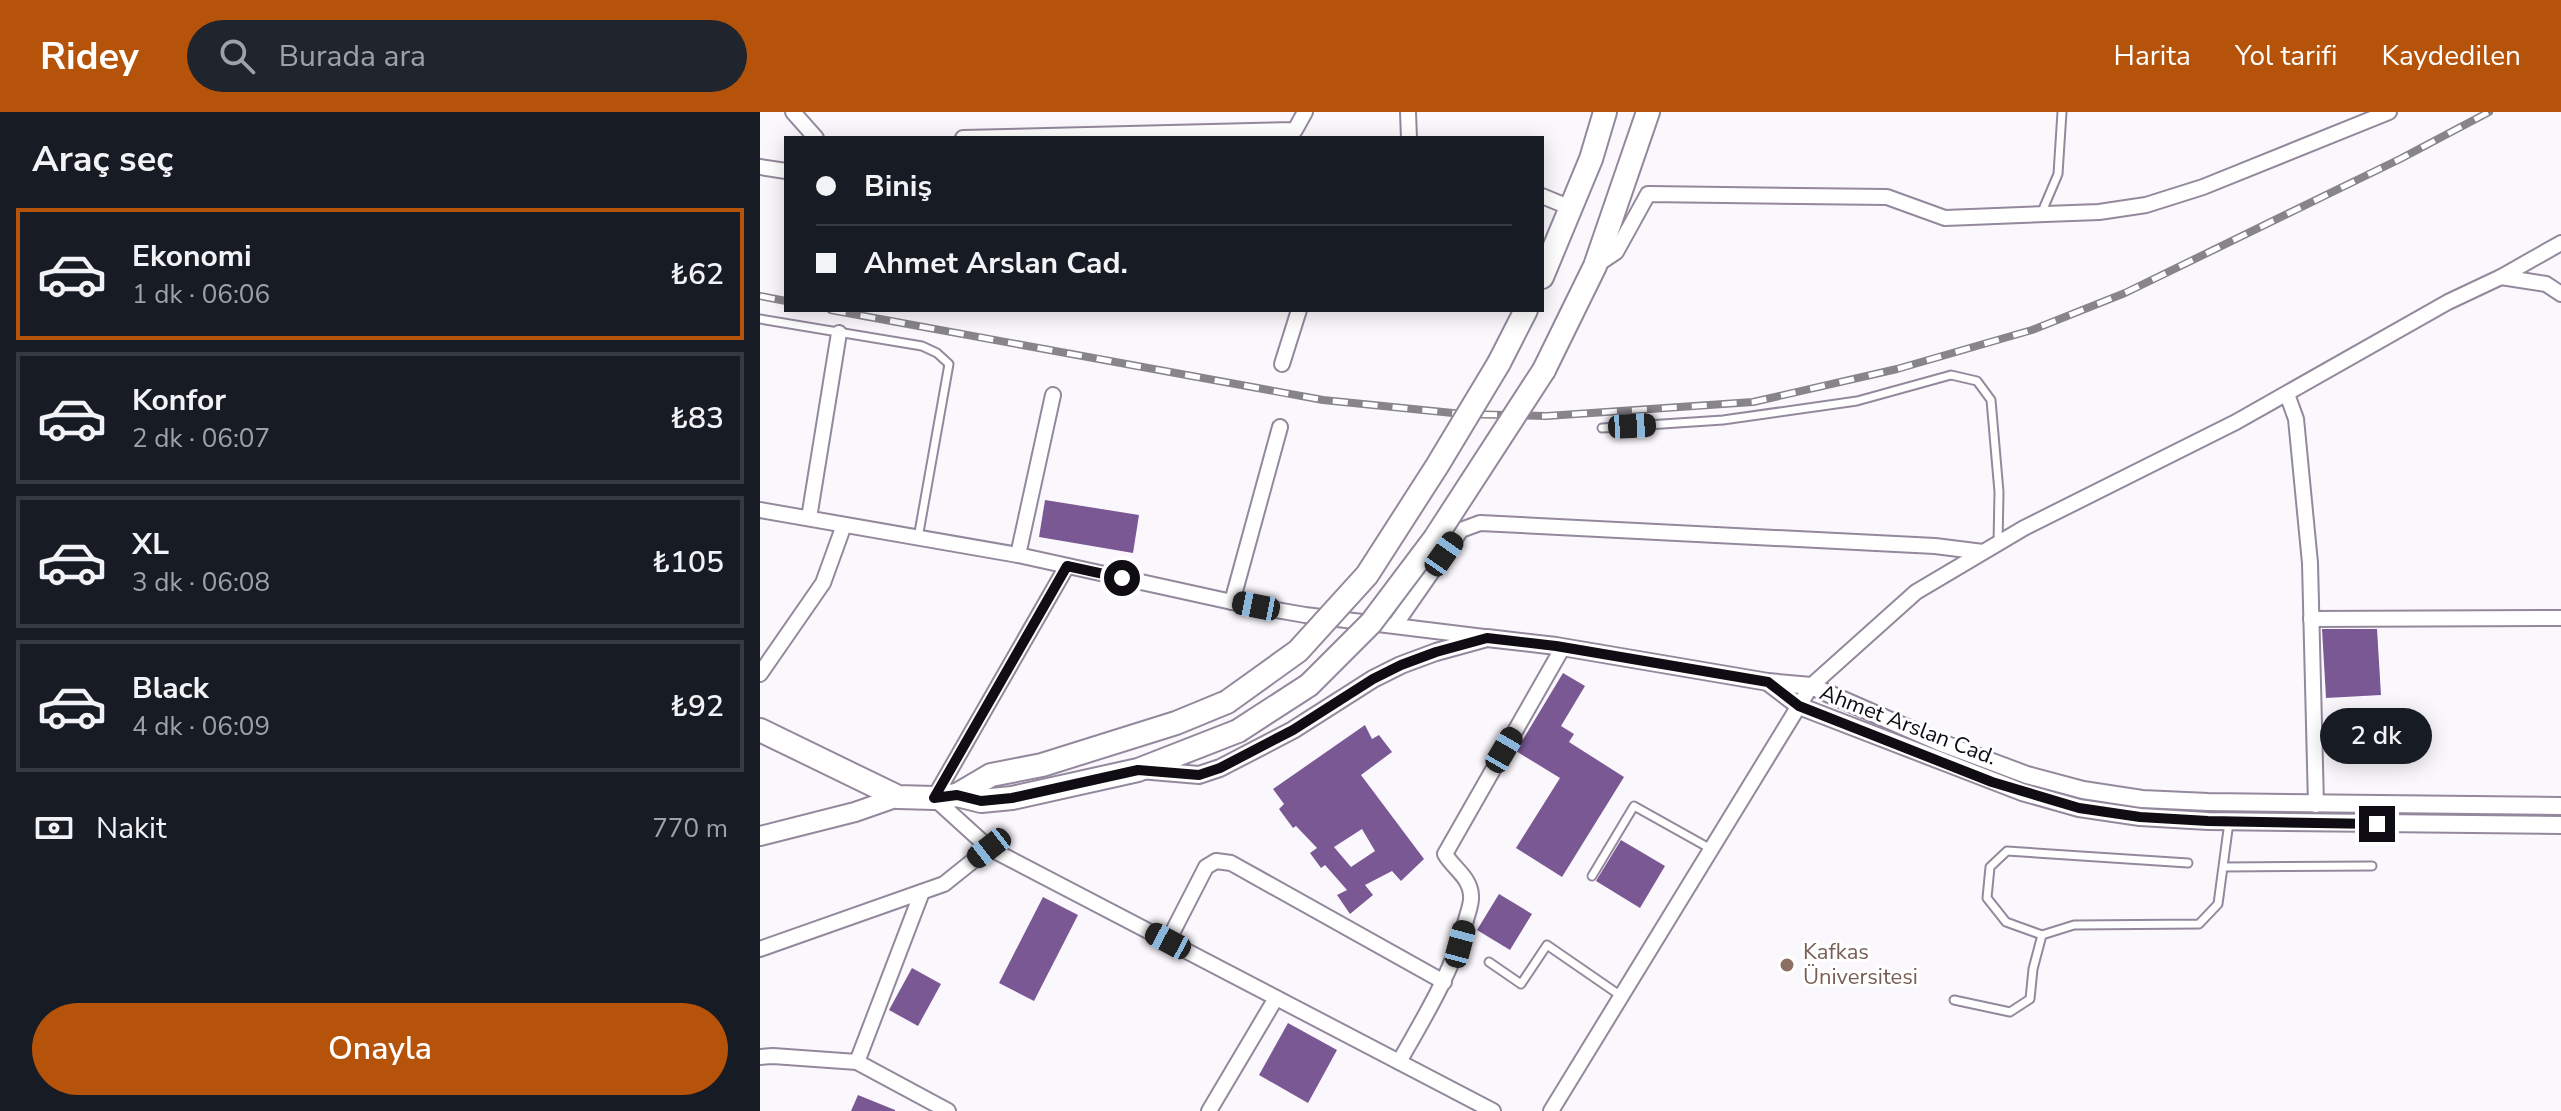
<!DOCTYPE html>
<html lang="tr">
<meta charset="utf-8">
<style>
body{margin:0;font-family:"Nunito Sans",sans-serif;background:#20242c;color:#f1f3f6;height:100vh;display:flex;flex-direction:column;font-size:30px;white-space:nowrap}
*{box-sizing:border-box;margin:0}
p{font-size:26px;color:#9ea1a6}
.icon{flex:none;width:44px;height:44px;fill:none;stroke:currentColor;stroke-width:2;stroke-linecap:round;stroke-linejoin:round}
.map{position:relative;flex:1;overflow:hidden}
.panel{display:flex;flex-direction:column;background:#171b24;width:760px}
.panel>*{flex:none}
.hud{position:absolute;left:24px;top:24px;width:760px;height:176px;border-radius:0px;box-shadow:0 4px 20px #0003;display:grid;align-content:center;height:176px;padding:0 32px;background:#171b24}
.end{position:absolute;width:36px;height:36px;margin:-18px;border:10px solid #0f0c13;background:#fff;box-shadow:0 0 0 4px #fff}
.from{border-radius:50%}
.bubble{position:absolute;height:56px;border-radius:28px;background:#171b24;box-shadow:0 4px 20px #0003;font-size:26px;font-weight:600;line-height:56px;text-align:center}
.car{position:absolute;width:24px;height:48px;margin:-24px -12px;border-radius:10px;box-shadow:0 0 6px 2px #0007;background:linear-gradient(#222 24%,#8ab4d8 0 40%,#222 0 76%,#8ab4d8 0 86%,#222 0)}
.hud b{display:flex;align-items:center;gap:28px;height:76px;font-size:30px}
.hud b+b{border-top:2px solid #363941}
.hud i{width:20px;height:20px;background:#f1f3f6}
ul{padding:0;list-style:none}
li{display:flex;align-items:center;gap:24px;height:132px;margin:0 16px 12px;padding:0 16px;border:4px solid #363941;border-radius:0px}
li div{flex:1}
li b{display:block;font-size:30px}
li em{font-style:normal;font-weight:600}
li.current{border-color:#b45309}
li>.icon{width:72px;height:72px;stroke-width:1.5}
h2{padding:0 32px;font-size:36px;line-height:96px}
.pay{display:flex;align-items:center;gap:20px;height:88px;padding:0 32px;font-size:30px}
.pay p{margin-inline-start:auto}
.action{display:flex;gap:16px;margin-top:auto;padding:16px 32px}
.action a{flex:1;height:92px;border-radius:48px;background:#b45309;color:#fff;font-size:32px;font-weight:600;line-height:92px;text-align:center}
header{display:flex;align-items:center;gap:48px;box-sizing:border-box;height:112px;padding:0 40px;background:#b45309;color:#fff}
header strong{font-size:38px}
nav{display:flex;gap:44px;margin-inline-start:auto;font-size:28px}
.search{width:560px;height:72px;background:#20242c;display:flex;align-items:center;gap:20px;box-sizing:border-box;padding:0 28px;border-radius:44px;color:#9ea1a6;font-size:30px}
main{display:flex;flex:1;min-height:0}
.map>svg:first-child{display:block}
.building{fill:#7a5894;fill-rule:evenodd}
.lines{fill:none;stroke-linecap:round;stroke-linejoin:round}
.service-casing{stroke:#93889c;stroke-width:11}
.minor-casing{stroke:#93889c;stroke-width:18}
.tertiary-casing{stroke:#93889c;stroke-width:20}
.secondary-casing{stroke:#93889c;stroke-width:22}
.primary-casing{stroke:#93889c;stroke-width:26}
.service{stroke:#fff;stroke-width:7}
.minor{stroke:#fff;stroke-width:14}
.tertiary{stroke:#fff;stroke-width:16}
.secondary{stroke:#fff;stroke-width:18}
.primary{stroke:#fff;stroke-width:22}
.rail-casing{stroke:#87848a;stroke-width:8}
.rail{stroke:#fff;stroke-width:5;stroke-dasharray:15;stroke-linecap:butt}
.primary-bridge-casing{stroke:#93889c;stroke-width:26;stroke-linecap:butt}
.primary-bridge{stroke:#fff;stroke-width:22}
.route{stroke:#0f0c13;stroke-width:10}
.education-dot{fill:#8d6e63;stroke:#fff;stroke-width:3}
.labels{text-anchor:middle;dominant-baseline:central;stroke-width:6;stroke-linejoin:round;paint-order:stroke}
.street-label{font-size:22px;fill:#0f0c13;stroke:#fff}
.education-label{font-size:22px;fill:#785e54;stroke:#fff;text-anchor:start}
</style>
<header>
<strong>Ridey</strong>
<div class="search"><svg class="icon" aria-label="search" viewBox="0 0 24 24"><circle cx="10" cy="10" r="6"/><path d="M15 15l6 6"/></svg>Burada ara</div>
<nav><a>Harita</a><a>Yol tarifi</a><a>Kaydedilen</a></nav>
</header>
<main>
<section class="panel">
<h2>Araç seç</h2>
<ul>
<li class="current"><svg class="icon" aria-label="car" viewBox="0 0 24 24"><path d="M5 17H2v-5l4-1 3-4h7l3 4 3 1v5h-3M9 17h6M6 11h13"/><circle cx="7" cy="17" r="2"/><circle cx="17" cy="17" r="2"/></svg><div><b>Ekonomi</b><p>1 dk · 06:06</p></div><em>₺62</em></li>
<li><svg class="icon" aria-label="car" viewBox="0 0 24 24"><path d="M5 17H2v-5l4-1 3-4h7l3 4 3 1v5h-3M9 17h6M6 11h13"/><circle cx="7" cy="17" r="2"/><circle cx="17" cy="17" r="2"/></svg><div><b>Konfor</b><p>2 dk · 06:07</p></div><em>₺83</em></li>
<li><svg class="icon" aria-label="car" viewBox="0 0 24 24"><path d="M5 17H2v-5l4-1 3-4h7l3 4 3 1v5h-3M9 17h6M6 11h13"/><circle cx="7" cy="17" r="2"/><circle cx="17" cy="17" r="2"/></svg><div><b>XL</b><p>3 dk · 06:08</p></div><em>₺105</em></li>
<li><svg class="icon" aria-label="car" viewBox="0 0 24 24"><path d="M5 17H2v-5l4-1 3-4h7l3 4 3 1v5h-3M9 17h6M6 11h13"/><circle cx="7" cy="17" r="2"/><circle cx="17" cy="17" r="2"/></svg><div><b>Black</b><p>4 dk · 06:09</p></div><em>₺92</em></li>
</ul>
<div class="pay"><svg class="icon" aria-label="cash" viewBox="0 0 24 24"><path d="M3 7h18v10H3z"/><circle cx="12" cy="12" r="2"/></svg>Nakit<p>770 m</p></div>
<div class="action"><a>Onayla</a></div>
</section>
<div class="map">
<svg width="1801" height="999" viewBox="0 0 1801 999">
<rect width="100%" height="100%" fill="#fbf8fd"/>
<g class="building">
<path d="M285,388L379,403L373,441L279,425Z"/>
<path d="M1562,517H1617L1621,583L1566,586Z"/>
<path d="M803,561L825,574L801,614L814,622L809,630L864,665L802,765L756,736L800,666L756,639Z"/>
<path d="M605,613L612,627L619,623L632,640L601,663L664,747L641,769L632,759L605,773L613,783L590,802L577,783L587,778L565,753L561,756L550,741L557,736L536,714L533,716L519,697L524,692L513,677ZM602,717L615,739L591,755L574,735Z"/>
<path d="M861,728L905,754L880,796L836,769Z"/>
<path d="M739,782L772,802L750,838L717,818Z"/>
<path d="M283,785L318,803L274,889L239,871Z"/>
<path d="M152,856L181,872L158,914L129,898Z"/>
<path d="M528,911L577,938L548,991L499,963Z"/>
<path d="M98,983L135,998V999H91Z"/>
</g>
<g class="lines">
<g class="service-casing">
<g id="service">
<path d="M1281,102L1298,62L1302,0"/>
<path d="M0,207L162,234L177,241L189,252L158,426"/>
<path d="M842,316L963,308L1097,289L1191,263L1217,269L1231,288L1239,380L1238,432"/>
<path d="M1465,755L1612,754"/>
<path d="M832,764L874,694L951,737"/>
<path d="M1282,823L1246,810L1227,786L1230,755L1247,739L1428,751"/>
<path d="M729,850L761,872L787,833L861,884"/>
<path d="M1194,888L1250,900L1270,887L1273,857L1282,823L1314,813L1439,812L1458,792L1469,710"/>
</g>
</g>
<g class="minor-casing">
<g id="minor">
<path d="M33,0L56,26"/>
<path d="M648,0L649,26"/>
<path d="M203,26L535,18L545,0"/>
<path d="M0,55L26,59"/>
<path d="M782,84L811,96"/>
<path d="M835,154L856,140L888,82L1127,85L1185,106L1339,100L1386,93L1443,75L1629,0"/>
<path d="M1741,165L1786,172L1801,182"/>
<path d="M522,252L539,198"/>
<path d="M1527,282L1536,307L1550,451L1556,693"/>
<path d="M0,398L258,443L472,490L545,503L724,525"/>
<path d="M49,406L79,221"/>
<path d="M258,443L293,283"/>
<path d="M307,454L174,686L229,736L733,999"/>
<path d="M472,490L520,315"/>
<path d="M1551,507L1801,506"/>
<path d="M635,513L701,418L720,411L1175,434L1223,440"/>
<path d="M0,562L63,471L84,413"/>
<path d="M408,829L446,755L456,749L471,751L684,870"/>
<path d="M0,837L184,772L229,736"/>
<path d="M0,945L13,944L97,950L188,999"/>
<path d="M97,950L162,780"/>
<path d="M639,950C665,904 693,859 706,808C708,800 712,791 711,783C710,765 693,756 685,742L803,535"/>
<path d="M449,999L516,886"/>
<path d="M791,999L1051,574L1156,480L1264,416L1476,310L1688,190L1741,165L1801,131"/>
</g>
</g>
<g class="tertiary-casing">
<g id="tertiary">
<path d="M1009,571L1039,594L1262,680L1319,696L1380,705L1448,709L1801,713"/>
<path d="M380,658L439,663L460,656L533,618L613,567L641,553L676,540L727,526L796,534L1008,570L1051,574L1179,630L1267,663L1323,678L1382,687L1448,690L1801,694"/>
</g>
</g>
<g class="secondary-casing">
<path id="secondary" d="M0,724L95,700L138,685"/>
</g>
<g class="primary-casing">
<g id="primary">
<path d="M782,165L831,47L845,0"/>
<path d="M739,251L766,198"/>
<path d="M784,258L835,154L888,0"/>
<path d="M0,618L138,685L174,686L197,683L221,689L252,686L378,658L478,619"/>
<path d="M197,683L231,663L282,653L416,611L467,590"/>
</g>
</g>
<use href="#service" class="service"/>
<use href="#minor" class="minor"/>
<use href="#tertiary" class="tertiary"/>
<use href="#secondary" class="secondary"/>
<use href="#primary" class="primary"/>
<g class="rail-casing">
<g id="rail">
<path d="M0,184L26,189"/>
<path d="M71,198L563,288L703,302L787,304L993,290L1137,257L1272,218L1365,181L1640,47L1729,0"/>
</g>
</g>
<use href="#rail" class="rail"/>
<g class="primary-bridge-casing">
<g id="primary-bridge">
<path d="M467,590L538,539L607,463L677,354L739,251"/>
<path d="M478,619L549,573L611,511L675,426L784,258"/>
</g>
</g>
<use href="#primary-bridge" class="primary-bridge"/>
</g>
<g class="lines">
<path class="route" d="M362,466L307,454L174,686L197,683L221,689L252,686L378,658L439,663L460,656L533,618L613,567L641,553L676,540L727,526L796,534L1008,570L1039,594L1232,670L1319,696L1380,705L1448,709L1617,712"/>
</g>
<circle class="education-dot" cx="1027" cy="853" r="8"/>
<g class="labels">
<g class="street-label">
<text transform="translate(1148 613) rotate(21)">Ahmet Arslan Cad.</text>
</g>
<g class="education-label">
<text x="1043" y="840">Kafkas<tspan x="1043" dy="25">Üniversitesi</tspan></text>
</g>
</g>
</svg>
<i class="end from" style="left:362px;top:466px"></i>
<i class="end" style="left:1617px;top:712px"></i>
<div class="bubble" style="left:1560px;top:596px;width:112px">2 dk</div>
<i class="car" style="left:872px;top:314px;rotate:87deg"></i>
<i class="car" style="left:684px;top:442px;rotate:35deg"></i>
<i class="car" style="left:496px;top:494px;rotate:281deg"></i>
<i class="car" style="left:744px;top:638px;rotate:30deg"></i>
<i class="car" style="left:229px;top:736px;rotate:232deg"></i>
<i class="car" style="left:408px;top:829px;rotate:298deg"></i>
<i class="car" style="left:700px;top:832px;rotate:15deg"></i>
<div class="hud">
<b><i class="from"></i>Biniş</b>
<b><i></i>Ahmet Arslan Cad.</b>
</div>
</div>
</main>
